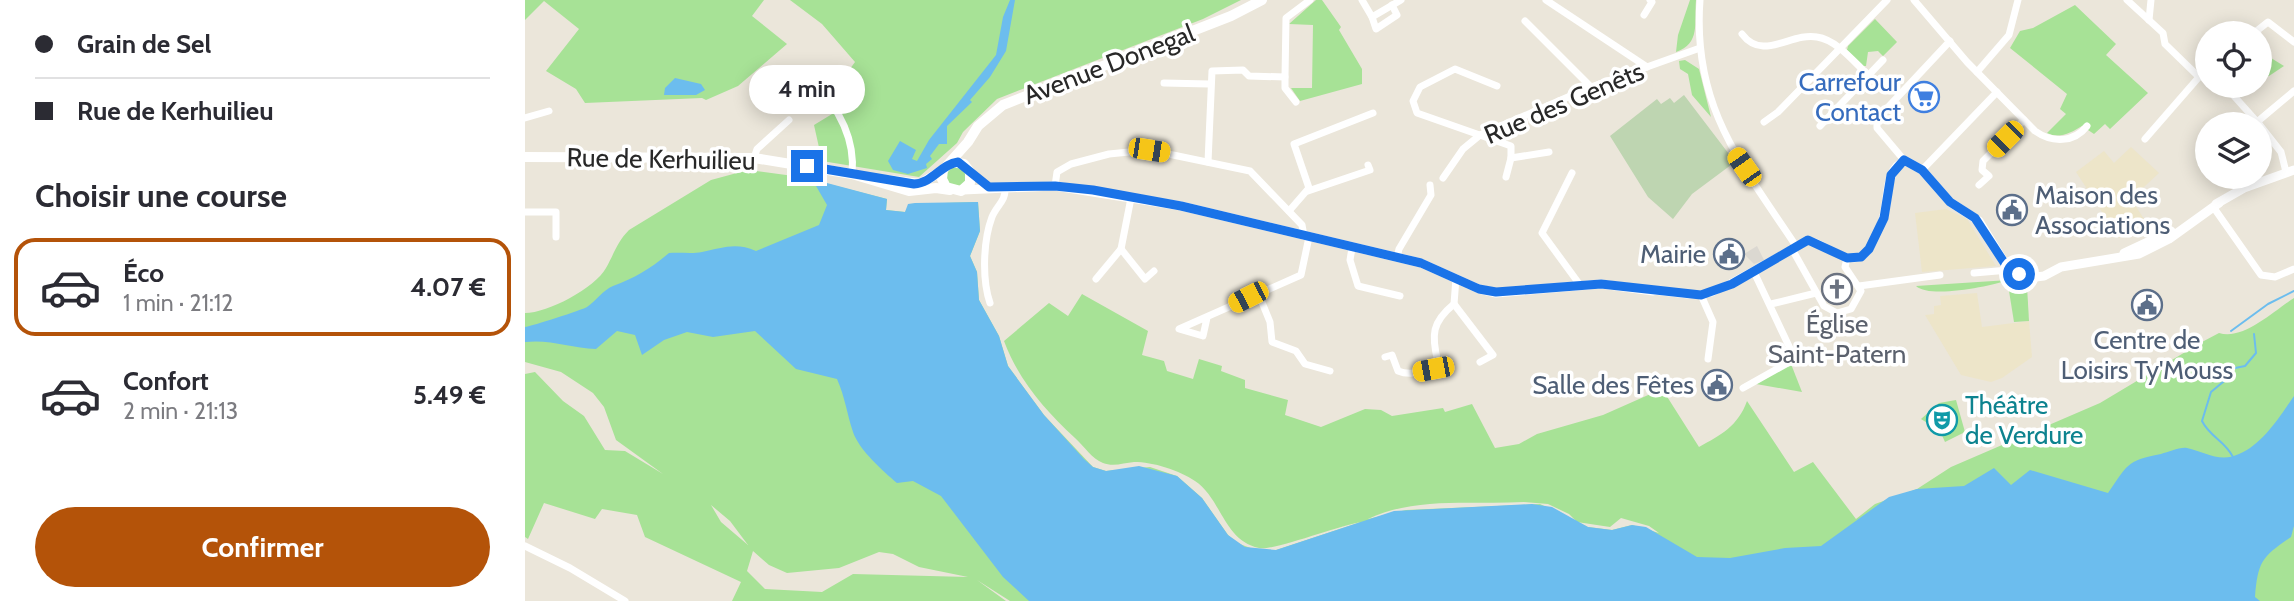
<!DOCTYPE html>
<html lang="fr">
<meta charset="utf-8">
<style>
body{margin:0;font-family:Cabin,sans-serif;background:#f2f2f3;color:#2b2b33;height:100vh;display:flex;flex-direction:column;font-size:26px;white-space:nowrap}
*{box-sizing:border-box;margin:0}
p{font-size:23px;color:#7c7c81}
.icon{flex:none;width:38px;height:38px;fill:none;stroke:currentColor;stroke-width:2;stroke-linecap:round;stroke-linejoin:round}
.map{position:relative;flex:1;overflow:hidden}
.details{display:flex;flex-direction:column;background:#fff;width:525px}
.details>*{flex:none}
.hud{display:grid;align-content:center;height:154px;padding:0 35px;background:#fff}
.tools{position:absolute;left:1670px;top:21px;display:grid;gap:14px}
.tools a{display:grid;place-items:center;width:77px;height:77px;border-radius:50%;background:#fff;box-shadow:0 4px 18px #0003;font-size:35px}
.end{position:absolute;width:32px;height:32px;margin:-16px;border:9px solid #1a73e8;background:#fff;box-shadow:0 0 0 4px #fff}
.from{border-radius:50%}
.bubble{position:absolute;height:49px;border-radius:24px;background:#fff;box-shadow:0 4px 18px #0003;font-size:23px;font-weight:800;line-height:49px;text-align:center}
.car{position:absolute;width:21px;height:42px;margin:-21px -10px;border-radius:9px;box-shadow:0 0 5px 2px #0007;background:linear-gradient(#f5c518 24%,#345 0 40%,#f5c518 0 76%,#345 0 86%,#f5c518 0)}
.hud b{display:flex;align-items:center;gap:24px;height:66px;font-size:26px}
.hud b+b{border-top:2px solid #e1e1e2}
.hud i{width:18px;height:18px;background:#2b2b33}
ul{padding:0;list-style:none}
li{display:flex;align-items:center;gap:21px;height:98px;margin:0 14px 10px;padding:0 21px;border:4px solid transparent;border-radius:21px}
li div{flex:1}
li b{display:block;font-size:26px}
li em{font-style:normal;font-weight:800}
li.selected{border-color:#b45309}
li>.icon{width:63px;height:63px;stroke-width:1.5}
h2{padding:0 35px;font-size:32px;line-height:84px}
.primary-button{display:flex;gap:14px;margin-top:auto;padding:14px 35px}
.primary-button a{flex:1;height:80px;border-radius:42px;background:#b45309;color:#fff;font-size:28px;font-weight:800;line-height:80px;text-align:center}
main{display:flex;flex:1;min-height:0}
.map>svg:first-child{display:block}
.education{fill:#ede5c9}
.green{fill:#a7e296;fill-rule:evenodd}
.cemetery{fill:#bed5b1}
.plaza{fill:#dbd8d1}
.water{fill:#6cbdee}
.lines{fill:none;stroke-linecap:round;stroke-linejoin:round}
.stream{stroke:#6cbdee;stroke-width:2}
.minor{stroke:#fff;stroke-width:7}
.tertiary{stroke:#fff;stroke-width:9}
.secondary{stroke:#fff;stroke-width:10}
.route{stroke:#1a73e8;stroke-width:9}
.labels{text-anchor:middle;dominant-baseline:central;stroke-width:7;stroke-linejoin:round;paint-order:stroke}
.street-label{font-size:26px;fill:#282828;stroke:#fff}
.shop-label{font-size:26px;fill:#366cbe;stroke:#fff;text-anchor:end}
.service-label{font-size:26px;fill:#4e5e75;stroke:#fff;text-anchor:end}
.worship-label{font-size:26px;fill:#5b616d;stroke:#fff}
.culture-label{font-size:26px;fill:#0d838f;stroke:#fff;text-anchor:start}
</style>
<main>
<section class="details">
<div class="hud">
<b><i class="from"></i>Grain de Sel</b>
<b><i></i>Rue de Kerhuilieu</b>
</div>
<h2>Choisir une course</h2>
<ul>
<li class="selected"><svg class="icon" aria-label="car" viewBox="0 0 24 24"><path d="M5 17H2v-5l4-1 3-4h7l3 4 3 1v5h-3M9 17h6M6 11h13"/><circle cx="7" cy="17" r="2"/><circle cx="17" cy="17" r="2"/></svg><div><b>Éco</b><p>1 min · 21:12</p></div><em>4.07 €</em></li>
<li><svg class="icon" aria-label="car" viewBox="0 0 24 24"><path d="M5 17H2v-5l4-1 3-4h7l3 4 3 1v5h-3M9 17h6M6 11h13"/><circle cx="7" cy="17" r="2"/><circle cx="17" cy="17" r="2"/></svg><div><b>Confort</b><p>2 min · 21:13</p></div><em>5.49 €</em></li>
</ul>
<div class="primary-button"><a>Confirmer</a></div>
</section>
<div class="map">
<svg width="1769" height="601" viewBox="0 0 1769 601">
<rect width="100%" height="100%" fill="#ebe6da"/>
<g class="education">
<path d="M1606,147L1634,173L1606,199L1621,222L1594,238L1551,172L1579,151L1589,163Z"/>
<path d="M1421,209L1442,219L1471,266L1397,272L1390,213Z"/>
<path d="M1452,293L1457,327L1504,321L1507,357L1477,378L1466,382L1436,375L1400,315L1409,314V306L1416,305L1415,296Z"/>
</g>
<g class="green">
<path d="M0,0H239L227,16L262,44L213,86L181,100L177,98L60,103L51,89L21,71L54,29L19,1L0,20Z"/>
<path d="M265,0H716L678,19L472,99L438,132L432,143L394,177L297,161L289,125L312,111L333,84L322,73L330,62L297,24Z"/>
<path d="M791,0H797L816,27L814,30L837,69V84L775,101L766,88H787L788,25L764,24Z"/>
<path d="M1165,0H1171C1169,22 1176,44 1151,52L1153,35Z"/>
<path d="M1550,5L1591,44L1581,55L1623,93L1585,129L1580,124L1569,134L1557,126C1546,133 1534,139 1522,133L1541,114L1535,109L1542,94L1485,48L1495,31L1508,28Z"/>
<path d="M1350,19L1372,42L1358,56L1353,51L1343,52L1341,66H1336L1322,50L1323,46Z"/>
<path d="M1746,58L1759,66L1744,76L1734,77V59Z"/>
<path d="M1160,60L1174,69L1186,117L1167,95L1163,74L1155,69L1154,61Z"/>
<circle cx="431" cy="177" r="10"/>
<path d="M223,170L276,177L362,199L361,210L380,212L385,204L453,202L455,231L445,256L452,272L454,300L474,336L483,366L519,415L568,467L581,471L625,467L652,476L677,498L703,535L712,543L731,550H751L836,522C815,525 749,551 734,548C698,540 697,499 670,481C654,470 628,462 609,462C599,463 588,467 578,463C567,459 559,446 550,438C520,410 494,381 479,341L524,303L543,316L557,294L623,331L617,355L639,361L642,371L668,379L674,359L697,366L696,371L720,380V388L763,400L760,415L796,427L840,409L856,410L867,416L918,408L920,412L947,404L970,448L994,444L1012,434L1078,415L1130,392L1141,395L1174,447C1196,435 1213,426 1222,401L1269,472L1288,462L1331,519L1350,504L1392,489L1426,467L1575,403L1677,342L1694,333C1718,341 1750,310 1769,298V601H929L738,592L360,320L0,334V313C23,313 70,288 81,268C89,254 92,242 104,230L186,180ZM999,502L1023,504L1044,514L1052,522L1085,527L1096,518L1124,526L1134,533L1107,525L1087,530L1063,527L1015,504L881,510L843,519C891,496 947,505 999,502Z"/>
<path d="M1484,280C1466,286 1405,299 1391,286Z"/>
<path d="M1494,281L1502,286L1504,321L1489,322L1484,291Z"/>
<path d="M165,284L674,601H485L452,580L481,601H207L216,582L120,537L112,515L77,509L70,519L19,503L3,539L0,537V374L10,372L38,401L59,416L80,450L100,451L138,474L91,440L79,407L68,393L36,372L0,362V338ZM186,505L205,521L223,545L196,522ZM228,551L244,565L262,573L314,568L354,552L368,554L394,567L443,577L328,574L297,592L240,589L222,571Z"/>
<path d="M1266,364L1277,392L1231,384Z"/>
<path d="M1431,400L1440,432L1420,442L1415,431L1396,419L1414,403Z"/>
</g>
<path class="cemetery" d="M1159,95L1210,162L1167,194L1148,219L1123,197L1085,136L1132,99L1136,104L1145,98L1149,103Z"/>
<path class="plaza" d="M1232,246L1239,260L1229,264L1219,254Z"/>
<g class="water">
<path d="M485,0H490L481,51L465,77L445,100L447,102L422,126V144H414L405,156L407,159L401,164L402,168L383,174L368,170L363,161L375,141L391,150L387,159L392,161L404,140L471,55L478,17Z"/>
<path d="M150,78L176,84L180,90L171,95H139L140,88Z"/>
<path d="M287,179L362,199L361,210L380,212L383,204L390,203L453,202L455,231L445,256L452,272L454,300L474,336L483,366L519,415L559,459L568,467L581,471L614,466L652,476L677,498L703,535L720,547L751,550L869,511L1007,504L1027,507L1063,527L1087,530L1107,525L1121,527L1172,557L1205,558L1260,548L1296,546L1364,497L1392,489L1439,486L1469,468L1486,485L1505,470L1583,493C1603,465 1600,461 1636,454C1644,452 1654,447 1662,448C1680,452 1695,463 1714,454C1738,444 1755,416 1769,396V526L1766,537C1737,557 1733,561 1730,597L1735,601H504L478,577L416,496L388,481L372,483C358,471 334,450 328,432C322,414 320,397 312,379L271,369L230,331L188,337L162,332L139,340L117,355L110,335L92,331L71,349C46,348 25,339 0,342V327C7,326 57,310 62,307C71,301 78,290 88,286C110,278 125,269 144,253C155,252 167,254 177,252C197,248 211,242 231,251L294,225L302,205Z"/>
</g>
<g class="lines">
<g class="stream">
<path d="M1706,331L1743,304L1769,291"/>
<path d="M1708,457C1700,441 1685,437 1677,421L1686,392L1704,377L1705,369L1720,366L1731,353L1729,334"/>
</g>
<g class="minor">
<path d="M837,0L847,17L876,0"/>
<path d="M1021,0L1122,67"/>
<path d="M1175,0C1167,106 1216,163 1271,246"/>
<path d="M1389,0L1442,62L1510,131C1527,143 1549,143 1562,126"/>
<path d="M1602,0L1638,33L1640,44L1674,77L1682,72"/>
<path d="M1119,15L1127,2L1125,0"/>
<path d="M847,17L851,29L872,15L867,5"/>
<path d="M1624,20L1626,0"/>
<path d="M1000,21L1066,87"/>
<path d="M1729,33L1743,22L1769,42"/>
<path d="M1217,34C1238,62 1266,32 1292,37C1312,40 1329,62 1343,75"/>
<path d="M1452,72L1484,35L1493,0"/>
<path d="M285,77C310,103 331,136 327,174"/>
<path d="M760,77V88L771,102"/>
<path d="M639,83L684,84"/>
<path d="M972,86L930,69L895,87L888,101L892,113L986,146V158L981,177"/>
<path d="M1700,86L1734,124"/>
<path d="M0,118L24,111"/>
<path d="M1239,122L1253,112L1362,0"/>
<path d="M1732,122L1769,91"/>
<path d="M1734,124L1756,152L1761,172"/>
<path d="M1295,126L1358,60"/>
<path d="M1620,139L1674,77"/>
<path d="M229,158L232,149L264,120"/>
<path d="M986,158L1024,152"/>
<path d="M1379,160L1352,128V119L1425,41"/>
<path d="M683,162L687,71L718,70L724,76L760,77L761,18L785,0"/>
<path d="M1397,170L1472,92"/>
<path d="M1047,173L1017,233L1055,285"/>
<path d="M918,178L938,149L955,135L1066,87L1175,48"/>
<path d="M1454,185L1464,176L1457,170L1458,161L1499,120"/>
<path d="M530,186L532,172L546,164L584,154L624,150L725,171L777,225L779,236"/>
<path d="M783,191L845,170L843,165"/>
<path d="M1689,208L1736,275L1750,277L1769,269"/>
<path d="M764,211L784,188L769,144L848,113"/>
<path d="M0,212H31V237"/>
<path d="M827,248L825,260L833,286L875,296"/>
<path d="M596,249L620,279L629,271"/>
<path d="M1267,249L1299,306L1312,313L1326,309L1336,291L1320,267L1322,258"/>
<path d="M872,258L874,249L906,195L905,185"/>
<path d="M1449,273L1484,270"/>
<path d="M571,279L596,249L606,198"/>
<path d="M1334,286L1415,275"/>
<path d="M1128,291L1163,295L1187,293L1283,240C1300,241 1328,273 1343,251C1349,242 1351,231 1357,222"/>
<path d="M734,295L745,322L747,342L771,351L780,364L805,371"/>
<path d="M1176,295L1188,322L1183,359"/>
<path d="M465,303C457,280 458,241 467,217C472,205 481,201 480,188"/>
<path d="M929,304L968,355L955,362"/>
<path d="M1246,304L1291,293"/>
<path d="M682,318L678,336L654,329L776,275L784,237"/>
<path d="M860,357L867,355L873,371C885,376 905,372 913,362C906,335 907,322 929,304L931,278"/>
<path d="M1218,388L1270,359L1229,272"/>
<path d="M0,546L45,568L100,601"/>
</g>
<g class="tertiary">
<path d="M438,190L530,186L656,206L896,263L954,289L971,293L1076,284L1128,291"/>
<path d="M1691,204L1719,188L1769,170"/>
<path d="M1357,222C1365,204 1358,167 1381,161L1397,170L1425,202L1454,221L1484,270L1502,278L1519,276L1536,267L1614,254L1644,239L1694,203"/>
<path d="M1599,253L1646,231"/>
</g>
<g class="secondary">
<path d="M0,157L229,158L327,174L384,191L411,188L425,190"/>
<path d="M427,162L439,164L445,172V183L436,191L421,187L417,179L418,170L443,142L453,126L478,105L706,16L737,0"/>
<path d="M363,180L395,184L418,170"/>
</g>
</g>
<g class="lines">
<path class="route" d="M282,166L389,184C408,183 416,164 433,162L464,187L530,186L568,190L656,206L896,263L954,289L971,292L1076,284L1176,295L1207,284L1283,240L1322,258L1336,257L1344,249L1359,218L1366,175L1379,160L1397,170L1425,202L1450,218L1484,270L1494,274"/>
</g>
<defs>
<g id="supermarket-ring" transform="scale(1.575)"><circle r="9.5" fill="#fff" stroke="#3f7fe0" stroke-width="1.5"/><path d="M-6-5.5h2.5l.6 2H6L4.5 2H-2.5L-4.4-4H-6ZM-1.5 3.2a1.3 1.3 0 1 0 .1 0ZM3 3.2a1.3 1.3 0 1 0 .1 0Z" fill="#3f7fe0"/></g>
<g id="civic-ring" transform="scale(1.575)"><circle r="9.5" fill="#fff" stroke="#5c6f8a" stroke-width="1.5"/><path d="M-.6-6.5H3V-4.5H.6V-3L4-1V1h2V6H-6V1h2V-1L-.6-3ZM-1.2 2.5V6h2.4V2.5Z" fill="#5c6f8a"/></g>
<g id="church-ring" transform="scale(1.575)"><circle r="9.5" fill="#fff" stroke="#6b7280" stroke-width="1.5"/><path d="M-1.2-6h2.4v3.5h3.3v2.4h-3.3V6h-2.4V-.1h-3.3v-2.4h3.3Z" fill="#6b7280"/></g>
<g id="theatre-ring" transform="scale(1.575)"><circle r="9.5" fill="#fff" stroke="#0f9aa8" stroke-width="1.5"/><path d="M-5-5.5Q0-4 5-5.5V0Q5 5 0 6Q-5 5-5 0ZM-3.3-2.5H-1v1.5H-3.3ZM1-2.5H3.3v1.5H1ZM-2.8 1Q0 5.5 2.8 1Z" fill="#0f9aa8"/></g>
</defs>
<g fill-rule="evenodd">
<use href="#supermarket-ring" x="1399" y="97"/>
<use href="#civic-ring" x="1487" y="210"/>
<use href="#civic-ring" x="1204" y="254"/>
<use href="#church-ring" x="1312" y="289"/>
<use href="#civic-ring" x="1622" y="305"/>
<use href="#civic-ring" x="1192" y="385"/>
<use href="#theatre-ring" x="1417" y="420"/>
</g>
<g class="labels">
<g class="street-label">
<text transform="translate(584 64) rotate(-21)">Avenue Donegal</text>
<text transform="translate(1039 103) rotate(-23)">Rue des Genêts</text>
<text transform="translate(136 159) rotate(1)">Rue de Kerhuilieu</text>
</g>
<g class="shop-label">
<text x="1376" y="82">Carrefour<tspan x="1376" dy="30">Contact</tspan></text>
</g>
<g class="service-label">
<text x="1510" y="195" text-anchor="start">Maison des<tspan x="1510" dy="30">Associations</tspan></text>
<text x="1181" y="254">Mairie</text>
<text x="1622" y="340" text-anchor="middle">Centre de<tspan x="1622" dy="30">Loisirs Ty'Mouss</tspan></text>
<text x="1169" y="385">Salle des Fêtes</text>
</g>
<g class="worship-label">
<text x="1312" y="324">Église<tspan x="1312" dy="30">Saint-Patern</tspan></text>
</g>
<g class="culture-label">
<text x="1440" y="405">Théâtre<tspan x="1440" dy="30">de Verdure</tspan></text>
</g>
</g>
</svg>
<div class="tools">
<a><svg class="icon" aria-label="locate" viewBox="0 0 24 24"><circle cx="12" cy="12" r="6"/><path d="M12 2v4M12 18v4M2 12h4M18 12h4"/></svg></a>
<a><svg class="icon" aria-label="layers" viewBox="0 0 24 24"><path d="M12 4l9 5-9 5-9-5zM3 14l9 5 9-5"/></svg></a>
</div>
<i class="end from" style="left:1494px;top:274px"></i>
<i class="end" style="left:282px;top:166px"></i>
<div class="bubble" style="left:224px;top:65px;width:116px">4 min</div>
<i class="car" style="left:1480px;top:139px;rotate:225deg"></i>
<i class="car" style="left:624px;top:150px;rotate:99deg"></i>
<i class="car" style="left:1219px;top:167px;rotate:325deg"></i>
<i class="car" style="left:723px;top:297px;rotate:243deg"></i>
<i class="car" style="left:908px;top:369px;rotate:259deg"></i>
</div>
</main>
